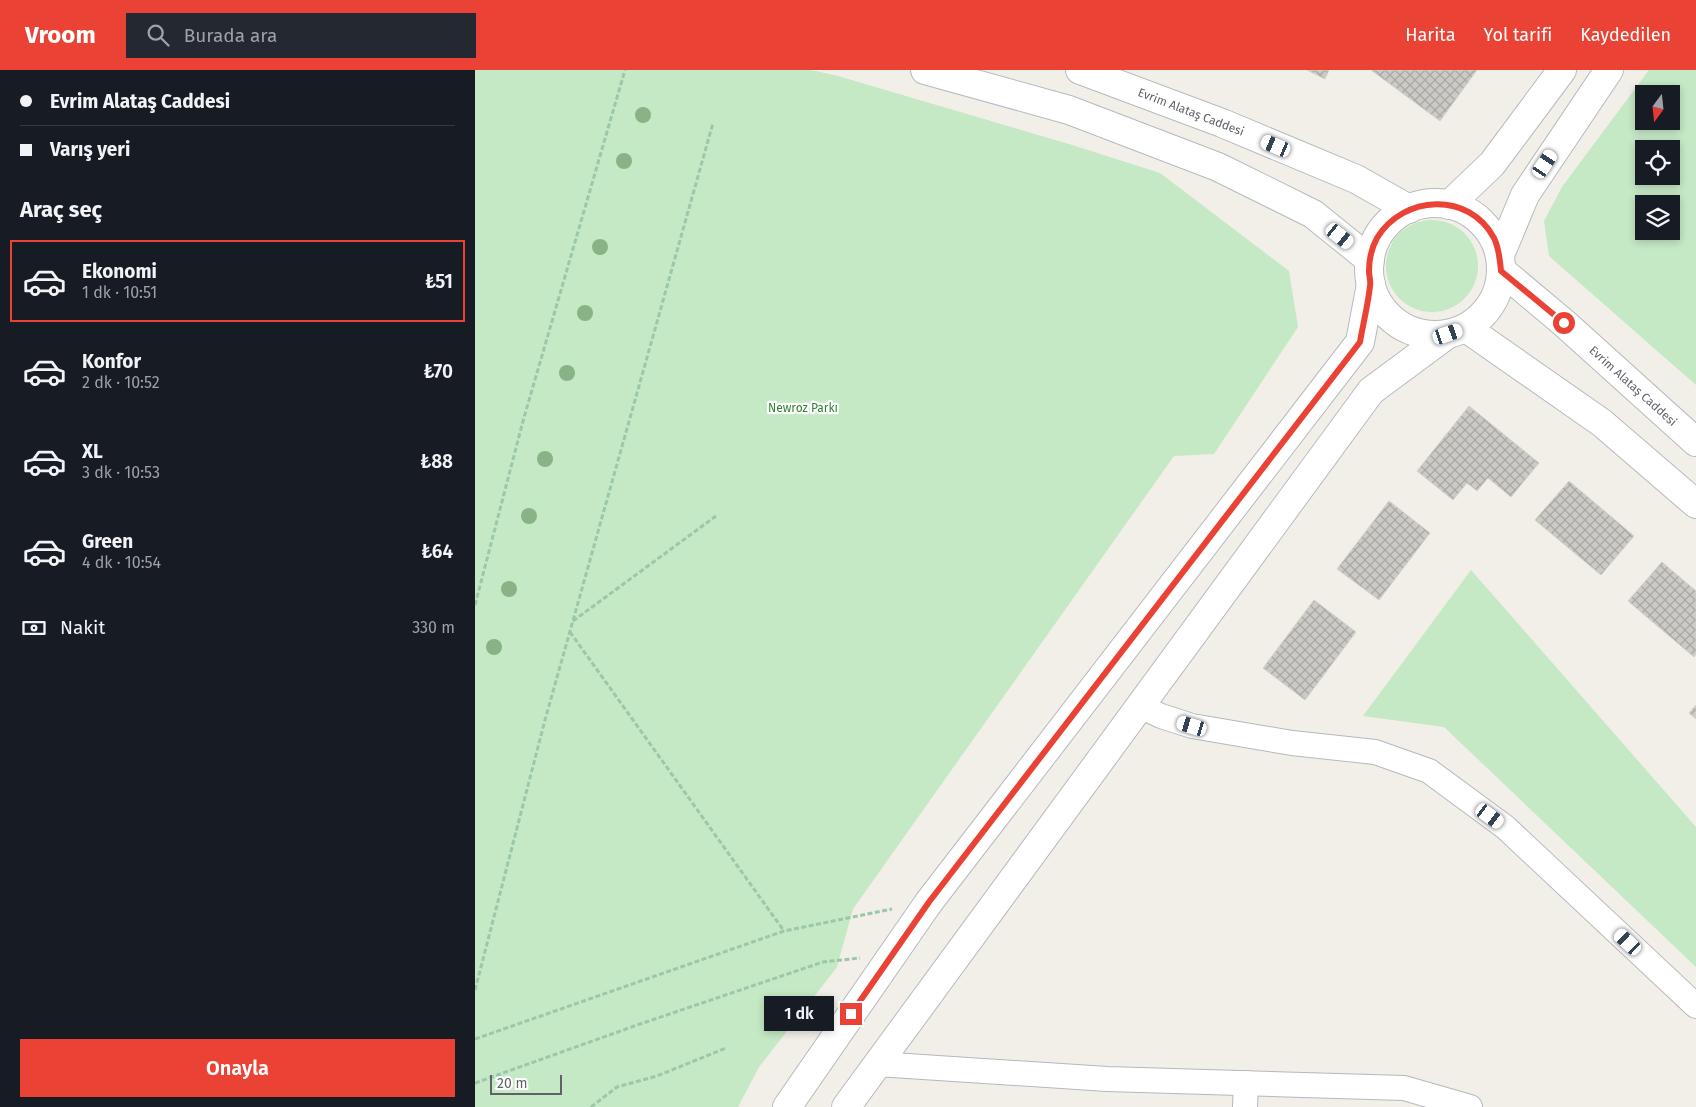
<!DOCTYPE html>
<html lang="tr">
<meta charset="utf-8">
<style>
body{margin:0;font-family:"Fira Sans",sans-serif;background:#242831;color:#f1f3f6;height:100vh;display:flex;flex-direction:column;font-size:19px;white-space:nowrap}
*{box-sizing:border-box;margin:0}
p{font-size:16px;color:#9ea1a6}
.icon{flex:none;width:28px;height:28px;fill:none;stroke:currentColor;stroke-width:2;stroke-linecap:round;stroke-linejoin:round}
.map{position:relative;flex:1;overflow:hidden}
.drawer{display:flex;flex-direction:column;background:#171b24;width:475px}
.drawer>*{flex:none}
.guide{display:grid;align-content:center;height:110px;padding:0 20px;background:#171b24}
.needle{width:32px;rotate:195deg}
.controls{position:absolute;left:1160px;top:15px;display:grid;gap:10px}
.controls a{display:grid;place-items:center;width:45px;height:45px;border-radius:0px;background:#171b24;box-shadow:0 2px 8px #0003;font-size:25px}
.scale{position:absolute;left:15px;bottom:12px;width:72px;box-sizing:border-box;padding-left:5px;border:2px solid #5f6368;border-top:0;font-size:14px;line-height:18px;white-space:nowrap;color:#5f6368;-webkit-text-stroke:4px #fff;paint-order:stroke}
.end{position:absolute;width:22px;height:22px;margin:-11px;border:6px solid #ea4335;background:#fff;box-shadow:0 0 0 2px #fff}
.from{border-radius:50%}
.bubble{position:absolute;height:35px;border-radius:0px;background:#171b24;box-shadow:0 2px 8px #0003;font-size:16px;font-weight:600;line-height:35px;text-align:center}
.car{position:absolute;width:15px;height:30px;margin:-15px -8px;border-radius:6px;box-shadow:0 0 4px 1px #0007;background:linear-gradient(#fff 24%,#345 0 40%,#fff 0 76%,#345 0 86%,#fff 0)}
.guide b{display:flex;align-items:center;gap:18px;height:48px;font-size:19px}
.guide b+b{border-top:1px solid #363941}
.guide i{width:12px;height:12px;background:#f1f3f6}
ul{padding:0;list-style:none}
li{display:flex;align-items:center;gap:15px;height:82px;margin:0 10px 8px;padding:0 10px;border:2px solid transparent;border-radius:0px}
li div{flex:1}
li b{display:block;font-size:19px}
li em{font-style:normal;font-weight:600}
li.on{border-color:#ea4335}
li>.icon{width:45px;height:45px;stroke-width:1.5}
h2{padding:0 20px;font-size:22px;line-height:60px}
.pay{display:flex;align-items:center;gap:12px;height:55px;padding:0 20px;font-size:19px}
.pay p{margin-inline-start:auto}
.button{display:flex;gap:10px;margin-top:auto;padding:10px 20px}
.button a{flex:1;height:58px;border-radius:0px;background:#ea4335;color:#fff;font-size:20px;font-weight:600;line-height:58px;text-align:center}
header{display:flex;align-items:center;gap:30px;box-sizing:border-box;height:70px;padding:0 25px;background:#ea4335;color:#fff}
header strong{font-size:24px}
nav{display:flex;gap:28px;margin-inline-start:auto;font-size:18px}
.search{width:350px;height:45px;background:#242831;display:flex;align-items:center;gap:12px;box-sizing:border-box;padding:0 18px;border-radius:0px;color:#9ea1a6;font-size:19px}
main{display:flex;flex:1;min-height:0}
.map>svg:first-child{display:block}
.green{fill:#c5e8c5;fill-rule:evenodd}
.building{fill:url(#building-cross-hatch);stroke:#d6d1c6}
.lines{fill:none;stroke-linecap:round;stroke-linejoin:round}
.minor-casing{stroke:#b5b8bc;stroke-width:26}
.secondary-casing{stroke:#b6babf;stroke-width:30}
.path{stroke:#9cc7a9;stroke-width:3;stroke-dasharray:5 2.5;stroke-linecap:butt}
.minor{stroke:#fff;stroke-width:24}
.secondary{stroke:#fff;stroke-width:28}
.tree{fill:#89b387}
.route{stroke:#ea4335;stroke-width:6}
.labels{text-anchor:middle;dominant-baseline:central;stroke-width:4.5;stroke-linejoin:round;paint-order:stroke}
.street-label{font-size:12px;fill:#5f6368;stroke:#fff}
.park-label{font-size:12px;fill:#348238;stroke:#fff}
</style>
<header>
<strong>Vroom</strong>
<div class="search"><svg class="icon" aria-label="search" viewBox="0 0 24 24"><circle cx="10" cy="10" r="6"/><path d="M15 15l6 6"/></svg>Burada ara</div>
<nav><a>Harita</a><a>Yol tarifi</a><a>Kaydedilen</a></nav>
</header>
<main>
<section class="drawer">
<div class="guide">
<b><i class="from"></i>Evrim Alataş Caddesi</b>
<b><i></i>Varış yeri</b>
</div>
<h2>Araç seç</h2>
<ul>
<li class="on"><svg class="icon" aria-label="car" viewBox="0 0 24 24"><path d="M5 17H2v-5l4-1 3-4h7l3 4 3 1v5h-3M9 17h6M6 11h13"/><circle cx="7" cy="17" r="2"/><circle cx="17" cy="17" r="2"/></svg><div><b>Ekonomi</b><p>1 dk · 10:51</p></div><em>₺51</em></li>
<li><svg class="icon" aria-label="car" viewBox="0 0 24 24"><path d="M5 17H2v-5l4-1 3-4h7l3 4 3 1v5h-3M9 17h6M6 11h13"/><circle cx="7" cy="17" r="2"/><circle cx="17" cy="17" r="2"/></svg><div><b>Konfor</b><p>2 dk · 10:52</p></div><em>₺70</em></li>
<li><svg class="icon" aria-label="car" viewBox="0 0 24 24"><path d="M5 17H2v-5l4-1 3-4h7l3 4 3 1v5h-3M9 17h6M6 11h13"/><circle cx="7" cy="17" r="2"/><circle cx="17" cy="17" r="2"/></svg><div><b>XL</b><p>3 dk · 10:53</p></div><em>₺88</em></li>
<li><svg class="icon" aria-label="car" viewBox="0 0 24 24"><path d="M5 17H2v-5l4-1 3-4h7l3 4 3 1v5h-3M9 17h6M6 11h13"/><circle cx="7" cy="17" r="2"/><circle cx="17" cy="17" r="2"/></svg><div><b>Green</b><p>4 dk · 10:54</p></div><em>₺64</em></li>
</ul>
<div class="pay"><svg class="icon" aria-label="cash" viewBox="0 0 24 24"><path d="M3 7h18v10H3z"/><circle cx="12" cy="12" r="2"/></svg>Nakit<p>330 m</p></div>
<div class="button"><a>Onayla</a></div>
</section>
<div class="map">
<svg width="1221" height="1037" viewBox="0 0 1221 1037">
<defs>
<pattern id="building-cross-hatch" width="8" height="8" patternUnits="userSpaceOnUse" patternTransform="scale(1.25)"><rect width="8" height="8" fill="#cccac5"/><path d="M0 0l8 8M0 8l8-8" fill="none" stroke="#a9a8a4"/></pattern>
</defs>
<rect width="100%" height="100%" fill="#f1efe8"/>
<g class="green">
<path d="M0,0H336L363,6L594,74L685,103L814,201L823,257L739,384L699,386L378,839L362,897L284,997L263,1037H0Z"/>
<path d="M1174,0H1221V315L1074,186L1069,151L1087,117ZM1169,24H1196V51H1169ZM1169,79H1196V106H1169ZM1169,134H1196V161H1169Z"/>
<circle cx="957" cy="196" r="46"/>
<path d="M996,500L1221,757V897L969,657L888,646Z"/>
</g>
<g class="building">
<path d="M832,0H854L850,9Z"/>
<path d="M896,0H1002L965,51Z"/>
<path d="M994,336L1064,393L1036,427L1013,408L1002,421L992,413L978,430L942,401Z"/>
<path d="M1094,411L1159,466L1126,505L1060,450Z"/>
<path d="M914,431L955,463L904,530L862,499Z"/>
<path d="M1187,492L1221,521V584L1219,587L1153,531Z"/>
<path d="M839,530L881,562L830,630L788,598Z"/>
<path d="M1221,635V649L1214,643Z"/>
</g>
<g class="lines">
<g class="minor-casing">
<g id="minor">
<path d="M665,636L686,646L717,656L817,673L900,682L954,701L1030,757L1221,936"/>
<path d="M402,994L632,1009L929,1018L995,1037"/>
<path d="M770,1037L771,1013"/>
</g>
</g>
<g class="secondary-casing">
<g id="secondary">
<path d="M450,0L594,40L743,97L838,144L895,190"/>
<path d="M605,0L747,53L881,109L934,139"/>
<circle cx="960" cy="199" r="66"/>
<path d="M974,135L1017,94L1087,0"/>
<path d="M1025,185L1050,125L1134,0"/>
<path d="M1027,201L1089,253L1221,372"/>
<path d="M991,258L1127,353L1221,434"/>
<path d="M312,1037L454,832L885,272L896,214"/>
<path d="M371,1037L896,321L973,264"/>
</g>
</g>
<g class="path">
<path d="M0,535L48,351L150,0"/>
<path d="M98,551L241,446"/>
<path d="M95,562L309,861"/>
<path d="M0,920L70,650L238,53"/>
<path d="M0,969L309,861L417,839"/>
<path d="M0,1013L165,954L348,892L385,888"/>
<path d="M116,1037L142,1017L182,1006L251,978"/>
</g>
<use href="#minor" class="minor"/>
<use href="#secondary" class="secondary"/>
</g>
<g class="tree">
<circle cx="168" cy="45" r="8"/>
<circle cx="149" cy="91" r="8"/>
<circle cx="125" cy="177" r="8"/>
<circle cx="110" cy="243" r="8"/>
<circle cx="92" cy="303" r="8"/>
<circle cx="70" cy="389" r="8"/>
<circle cx="54" cy="446" r="8"/>
<circle cx="34" cy="519" r="8"/>
<circle cx="19" cy="577" r="8"/>
</g>
<g class="lines">
<path class="route" d="M376,944L454,832L885,272C888,254 893,235 895,216C896,211 894,206 894,201C894,190 897,177 902,168C928,125 994,121 1019,168C1024,178 1025,190 1026,201L1089,253"/>
</g>
<g class="labels">
<g class="street-label">
<text transform="translate(716 42) rotate(21)">Evrim Alataş Caddesi</text>
<text transform="translate(1158 316) rotate(42)">Evrim Alataş Caddesi</text>
</g>
<g class="park-label">
<text x="328" y="338">Newroz Parkı</text>
</g>
</g>
</svg>
<div class="controls">
<a><svg class="needle" viewBox="-14 -14 28 28"><path d="M0-13l5 13h-10z" fill="#e53935"/><path d="M0 13l5-13h-10z" fill="#9ea1a6"/></svg></a>
<a><svg class="icon" aria-label="locate" viewBox="0 0 24 24"><circle cx="12" cy="12" r="6"/><path d="M12 2v4M12 18v4M2 12h4M18 12h4"/></svg></a>
<a><svg class="icon" aria-label="layers" viewBox="0 0 24 24"><path d="M12 4l9 5-9 5-9-5zM3 14l9 5 9-5"/></svg></a>
</div>
<div class="scale">20 m</div>
<i class="end from" style="left:1089px;top:253px"></i>
<i class="end" style="left:376px;top:944px"></i>
<div class="bubble" style="left:289px;top:926px;width:70px">1 dk</div>
<i class="car" style="left:801px;top:76px;rotate:293deg"></i>
<i class="car" style="left:1070px;top:94px;rotate:34deg"></i>
<i class="car" style="left:865px;top:166px;rotate:129deg"></i>
<i class="car" style="left:973px;top:264px;rotate:71deg"></i>
<i class="car" style="left:717px;top:656px;rotate:287deg"></i>
<i class="car" style="left:1015px;top:746px;rotate:126deg"></i>
<i class="car" style="left:1153px;top:872px;rotate:313deg"></i>
</div>
</main>
